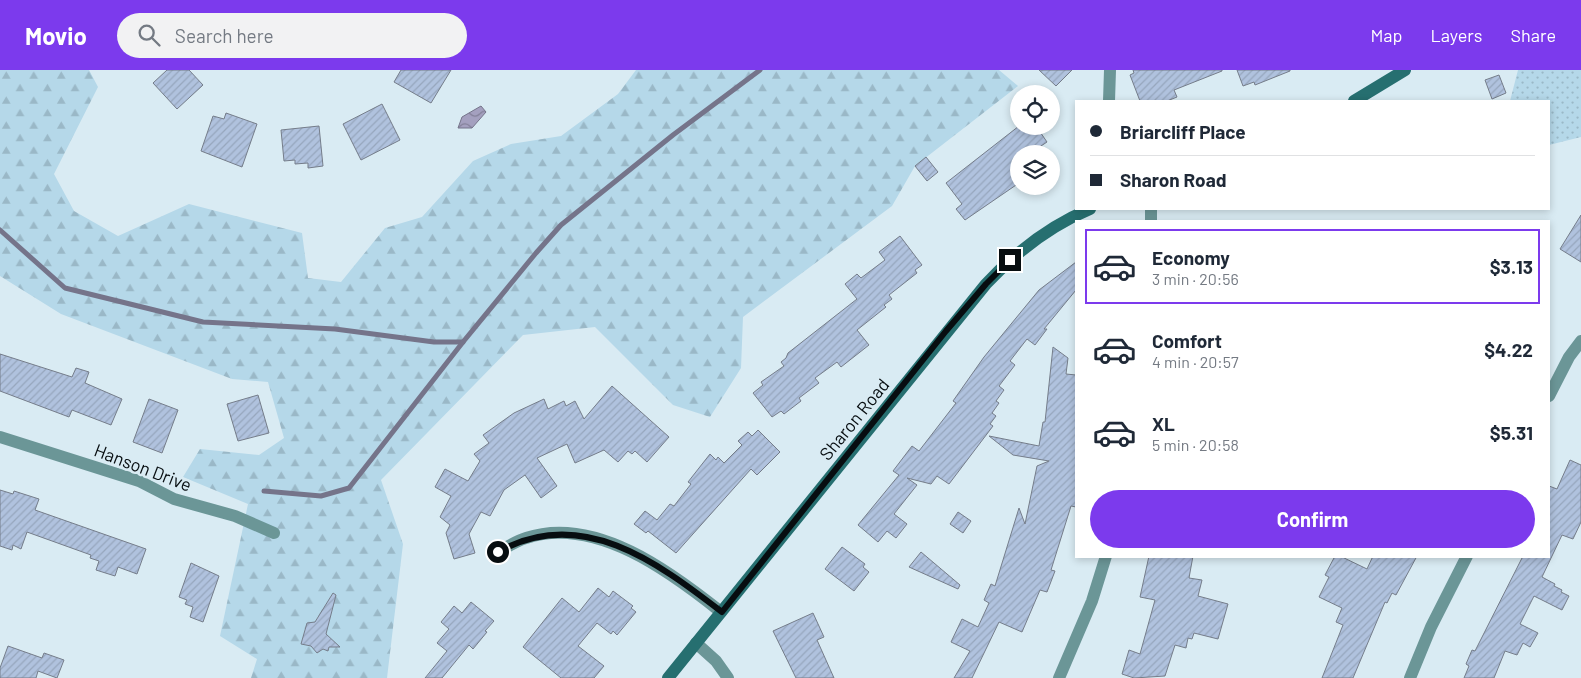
<!DOCTYPE html>
<meta charset="utf-8">
<style>
body{margin:0;font-family:Barlow,sans-serif;background:#f2f2f3;color:#1f2937;height:100vh;display:flex;flex-direction:column;font-size:19px;white-space:nowrap}
*{box-sizing:border-box;margin:0}
p{font-size:16px;color:#747a83}
.icon{flex:none;width:28px;height:28px;fill:none;stroke:currentColor;stroke-width:2;stroke-linecap:round;stroke-linejoin:round}
.map{position:relative;flex:1;overflow:hidden}
.panel{position:absolute;left:1075px;top:150px;width:475px;height:338px;display:flex;flex-direction:column;background:#fff;border-radius:0px;box-shadow:0 2px 8px #0003}
.panel>*{flex:none}
.guide{position:absolute;left:1075px;top:30px;width:475px;height:110px;border-radius:0px;box-shadow:0 2px 8px #0003;display:grid;align-content:center;height:110px;padding:0 15px;background:#fff}
.tools{position:absolute;left:1010px;top:15px;display:grid;gap:10px}
.tools a{display:grid;place-items:center;width:50px;height:50px;border-radius:50%;background:#fff;box-shadow:0 2px 8px #0003;font-size:25px}
.end{position:absolute;width:22px;height:22px;margin:-11px;border:6px solid #070d10;background:#fff;box-shadow:0 0 0 2px #fff}
.from{border-radius:50%}
.guide b{display:flex;align-items:center;gap:18px;height:48px;font-size:19px}
.guide b+b{border-top:1px solid #e0e1e3}
.guide i{width:12px;height:12px;background:#1f2937}
ul{padding:9px 0 0;list-style:none}
li{display:flex;align-items:center;gap:15px;height:75px;margin:0 10px 8px;padding:0 5px;border:2px solid transparent;border-radius:0px}
li div{flex:1}
li b{display:block;font-size:19px}
li em{font-style:normal;font-weight:700}
li.active{border-color:#7c3aed}
li>.icon{width:45px;height:45px;stroke-width:1.5}
.button{display:flex;gap:10px;margin-top:auto;padding:10px 15px}
.button a{flex:1;height:58px;border-radius:30px;background:#7c3aed;color:#fff;font-size:20px;font-weight:700;line-height:58px;text-align:center}
header{display:flex;align-items:center;gap:30px;box-sizing:border-box;height:70px;padding:0 25px;background:#7c3aed;color:#fff}
header strong{font-size:24px}
nav{display:flex;gap:28px;margin-inline-start:auto;font-size:18px}
.search{width:350px;height:45px;background:#f2f2f3;display:flex;align-items:center;gap:12px;box-sizing:border-box;padding:0 18px;border-radius:28px;color:#747a83;font-size:19px}
.map>svg:first-child{display:block}
.grass{fill:url(#grass-dots)}
.forest{fill:url(#forest-firs)}
.water{fill:url(#water-waves);stroke:#75748a}
.lines{fill:none;stroke-linecap:round;stroke-linejoin:round}
.stream{stroke:#75748a;stroke-width:5}
.building{fill:url(#building-hatch);stroke:#757d8a}
.street{stroke:#6b9697;stroke-width:12}
.secondary{stroke:#266f70;stroke-width:12}
.route{stroke:#070d10;stroke-width:6}
.labels{text-anchor:middle;dominant-baseline:central;stroke-width:5;stroke-linejoin:round;paint-order:stroke}
.street-label{font-size:18px;fill:#070d10;stroke:#d9ebf3}
</style>
<header>
<strong>Movio</strong>
<div class="search"><svg class="icon" aria-label="search" viewBox="0 0 24 24"><circle cx="10" cy="10" r="6"/><path d="M15 15l6 6"/></svg>Search here</div>
<nav><a>Map</a><a>Layers</a><a>Share</a></nav>
</header>
<div class="map">
<svg width="1581" height="608" viewBox="0 0 1581 608">
<defs>
<pattern id="grass-dots" width="8" height="8" patternUnits="userSpaceOnUse" patternTransform="scale(1.25)"><rect width="8" height="8" fill="#b5d8e9"/><path d="M2 2h.1M6 6h.1" fill="none" stroke="#9ab8c7" stroke-width="1.8" stroke-linecap="round"/></pattern>
<pattern id="forest-firs" width="22" height="20" patternUnits="userSpaceOnUse" patternTransform="scale(1.25)"><rect width="22" height="20" fill="#b5d8e9"/><path d="M5 1l3.5 6h-7zM16 11l3.5 6h-7z" fill="#9ab8c7"/></pattern>
<pattern id="water-waves" width="16" height="10" patternUnits="userSpaceOnUse" patternTransform="scale(1.25)"><rect width="16" height="10" fill="#a4a0bf"/><path d="M0 5q4-4 8 0t8 0" fill="none" stroke="#84819a"/></pattern>
<pattern id="building-hatch" width="6" height="6" patternUnits="userSpaceOnUse" patternTransform="scale(1.25)"><rect width="6" height="6" fill="#b0c2de"/><path d="M-1 1l2-2M0 6l6-6M5 7l2-2" fill="none" stroke="#96a6bd"/></pattern>
</defs>
<rect width="100%" height="100%" fill="#d9ebf3"/>
<path class="grass" d="M1518,0H1581V67L1549,75V31H1510Z"/>
<path class="forest" d="M0,0H89L98,17L54,104L74,141L118,166L189,134L302,163L308,208L341,212L385,158L422,147L473,91L511,74L561,66L618,24L636,0H999L1018,16L915,96L892,136L743,247L741,298L710,347L673,335L595,257L523,265L381,410L403,474L387,608H251L257,589L220,566L248,434L183,407L200,379L259,385L284,368L268,312L232,309L61,244L0,206Z"/>
<path class="water" d="M481,36L486,42L472,58H458L462,47Z"/>
<g class="lines">
<g class="stream">
<path d="M0,160L65,218L203,252L335,259L434,272H463"/>
<path d="M264,421L321,426L349,418L463,272L536,183L561,155L673,65L760,0"/>
</g>
</g>
<g class="building">
<path d="M167,0H189L203,15L177,39L153,13Z"/>
<path d="M401,0H451L431,33L394,12Z"/>
<path d="M1039,0H1072L1056,16Z"/>
<path d="M1133,0H1222V1L1174,20L1177,27L1167,31H1140L1130,5L1134,3Z"/>
<path d="M1237,0H1290V1L1255,15L1254,12L1243,16Z"/>
<path d="M1499,5L1506,23L1492,29L1485,10Z"/>
<path d="M382,34L400,70L361,90L343,54Z"/>
<path d="M226,43L257,54L242,97L201,81L213,46L224,49Z"/>
<path d="M319,56L323,96L308,98V93L295,94V90L284,91L281,60Z"/>
<path d="M1019,56H1036L1047,72L1029,84H1019V113L965,150L956,139L962,134L946,113Z"/>
<path d="M926,87L938,102L927,111L915,96Z"/>
<path d="M1581,145V192L1560,179Z"/>
<path d="M900,166L922,195L915,200L917,203L889,225L892,229L884,235L886,237L857,260L869,275L841,297L837,292L815,308L819,313L799,328L801,331L784,344L781,341L772,347L753,323L763,315L761,312L784,296L781,292L786,288L788,283L857,229L845,214L857,204L861,208L885,190L879,182Z"/>
<path d="M1076,192V220L1044,259H1047L1035,275L1027,269L1010,291L1015,295L999,316L1004,320L996,331L999,333L992,343L996,346L990,354L993,356L949,414L937,406L931,414L907,408L917,415L894,444L907,454L896,468L887,461L878,472L858,455L899,405L893,401L912,376L919,381L956,333L953,331L984,287L1039,220Z"/>
<path d="M1053,277L1068,288L1066,304L1076,305V437L1071,436L1051,500L1055,501L1047,522L1040,520L1022,562L999,552L972,608H954L970,581L951,572L962,549L978,557L989,533L984,530L991,514L995,516L1019,438L1025,454L1037,396L1049,391L1013,385L989,366L1039,376L1043,352H1045Z"/>
<path d="M0,284L72,307L76,298L89,302L85,313L122,329L111,355L72,340L69,347L0,321Z"/>
<path d="M612,316L669,367L647,392L635,381L632,384L628,381L618,392L604,380L575,393L567,374L537,388L557,416L541,428L525,405L504,420L490,446L481,442L469,464L475,483L454,489L446,463L450,455L440,447L451,426L435,417L445,399L468,411L480,391L474,384L489,373L483,365L514,343L544,329L548,339L564,331L566,336L575,331L584,349Z"/>
<path d="M258,325L269,363L238,371L227,334Z"/>
<path d="M149,329L178,340L162,383L133,372Z"/>
<path d="M758,360L780,382L757,405L751,399L676,483L648,461L646,463L634,454L645,441L657,450L670,434L674,436L691,414L688,412L710,384L716,390L718,387L724,393L742,375L738,371L748,362L752,366Z"/>
<path d="M1570,390L1581,395V452L1573,469L1562,465L1542,507L1555,514L1554,516L1562,520L1561,522L1569,526L1562,540L1534,526L1520,554L1538,563L1530,577L1523,573L1517,585L1505,581L1494,608H1464L1469,596L1466,594L1472,580L1475,581L1523,486H1549V416L1557,419Z"/>
<path d="M0,420L13,424L14,421L39,429L35,440L146,479L137,504L118,497L115,506L96,500L99,491L90,488L91,485L27,462L21,479L13,475L12,480L0,476Z"/>
<path d="M958,442L971,451L963,463L950,454Z"/>
<path d="M842,477L865,494L863,497L869,502L854,521L825,499Z"/>
<path d="M921,482L960,515L958,519L909,497Z"/>
<path d="M1149,486H1193L1189,508L1202,510L1198,526L1228,534L1218,569L1194,563L1192,569L1188,568L1186,578L1175,575L1165,606L1134,608L1122,604L1129,580L1140,584L1155,530L1140,527Z"/>
<path d="M1335,486H1340L1367,499L1373,486H1417L1396,525L1392,523L1387,533L1385,532L1353,608H1322L1343,555L1336,552L1342,538L1319,527L1329,507L1325,505Z"/>
<path d="M191,493L219,506L203,552L190,547L193,537L185,534L187,530L179,527Z"/>
<path d="M598,518L609,527L613,521L633,536L631,538L636,542L617,565L613,561L611,564L597,553L578,576L604,596L594,608H561L523,577L562,528L579,542Z"/>
<path d="M333,523L336,525L326,564L340,577H329L328,581L323,579L317,583L311,576L301,574L307,553L315,552Z"/>
<path d="M471,532L494,551L485,561L487,562L473,579L469,575L442,608H425L447,581L437,573L449,559L441,552L454,536L462,543Z"/>
<path d="M813,543L824,567L817,570L834,608H796L773,561Z"/>
<path d="M8,576L42,588L44,583L64,590L57,608L38,601L36,608H0V598Z"/>
</g>
<g class="lines">
<g class="street">
<path d="M1109,31L1110,0"/>
<path d="M1151,151V139"/>
<path d="M1549,326L1569,287L1581,271"/>
<path d="M0,367L139,411L174,429L235,446L274,463"/>
<path d="M498,482C507,477 516,471 526,468C595,445 671,502 721,542"/>
<path d="M696,573L716,591L728,608"/>
<path d="M1059,608L1092,531L1106,486"/>
<path d="M1410,608L1431,557L1467,486"/>
</g>
<g class="secondary">
<path d="M1354,31L1405,0"/>
<path d="M668,608L986,214C1016,182 1049,156 1090,139"/>
</g>
</g>
<g class="lines">
<path class="route" d="M498,482C581,435 657,492 722,542L946,261L986,214L1010,190"/>
</g>
<g class="labels">
<g class="street-label">
<text transform="translate(854 349) rotate(-51)">Sharon Road</text>
<text transform="translate(143 397) rotate(21)">Hanson Drive</text>
</g>
</g>
</svg>
<div class="tools">
<a><svg class="icon" aria-label="locate" viewBox="0 0 24 24"><circle cx="12" cy="12" r="6"/><path d="M12 2v4M12 18v4M2 12h4M18 12h4"/></svg></a>
<a><svg class="icon" aria-label="layers" viewBox="0 0 24 24"><path d="M12 4l9 5-9 5-9-5zM3 14l9 5 9-5"/></svg></a>
</div>
<i class="end from" style="left:498px;top:482px"></i>
<i class="end" style="left:1010px;top:190px"></i>
<div class="guide">
<b><i class="from"></i>Briarcliff Place</b>
<b><i></i>Sharon Road</b>
</div>
<section class="panel">
<ul>
<li class="active"><svg class="icon" aria-label="car" viewBox="0 0 24 24"><path d="M5 17H2v-5l4-1 3-4h7l3 4 3 1v5h-3M9 17h6M6 11h13"/><circle cx="7" cy="17" r="2"/><circle cx="17" cy="17" r="2"/></svg><div><b>Economy</b><p>3 min · 20:56</p></div><em>$3.13</em></li>
<li><svg class="icon" aria-label="car" viewBox="0 0 24 24"><path d="M5 17H2v-5l4-1 3-4h7l3 4 3 1v5h-3M9 17h6M6 11h13"/><circle cx="7" cy="17" r="2"/><circle cx="17" cy="17" r="2"/></svg><div><b>Comfort</b><p>4 min · 20:57</p></div><em>$4.22</em></li>
<li><svg class="icon" aria-label="car" viewBox="0 0 24 24"><path d="M5 17H2v-5l4-1 3-4h7l3 4 3 1v5h-3M9 17h6M6 11h13"/><circle cx="7" cy="17" r="2"/><circle cx="17" cy="17" r="2"/></svg><div><b>XL</b><p>5 min · 20:58</p></div><em>$5.31</em></li>
</ul>
<div class="button"><a>Confirm</a></div>
</section>
</div>
